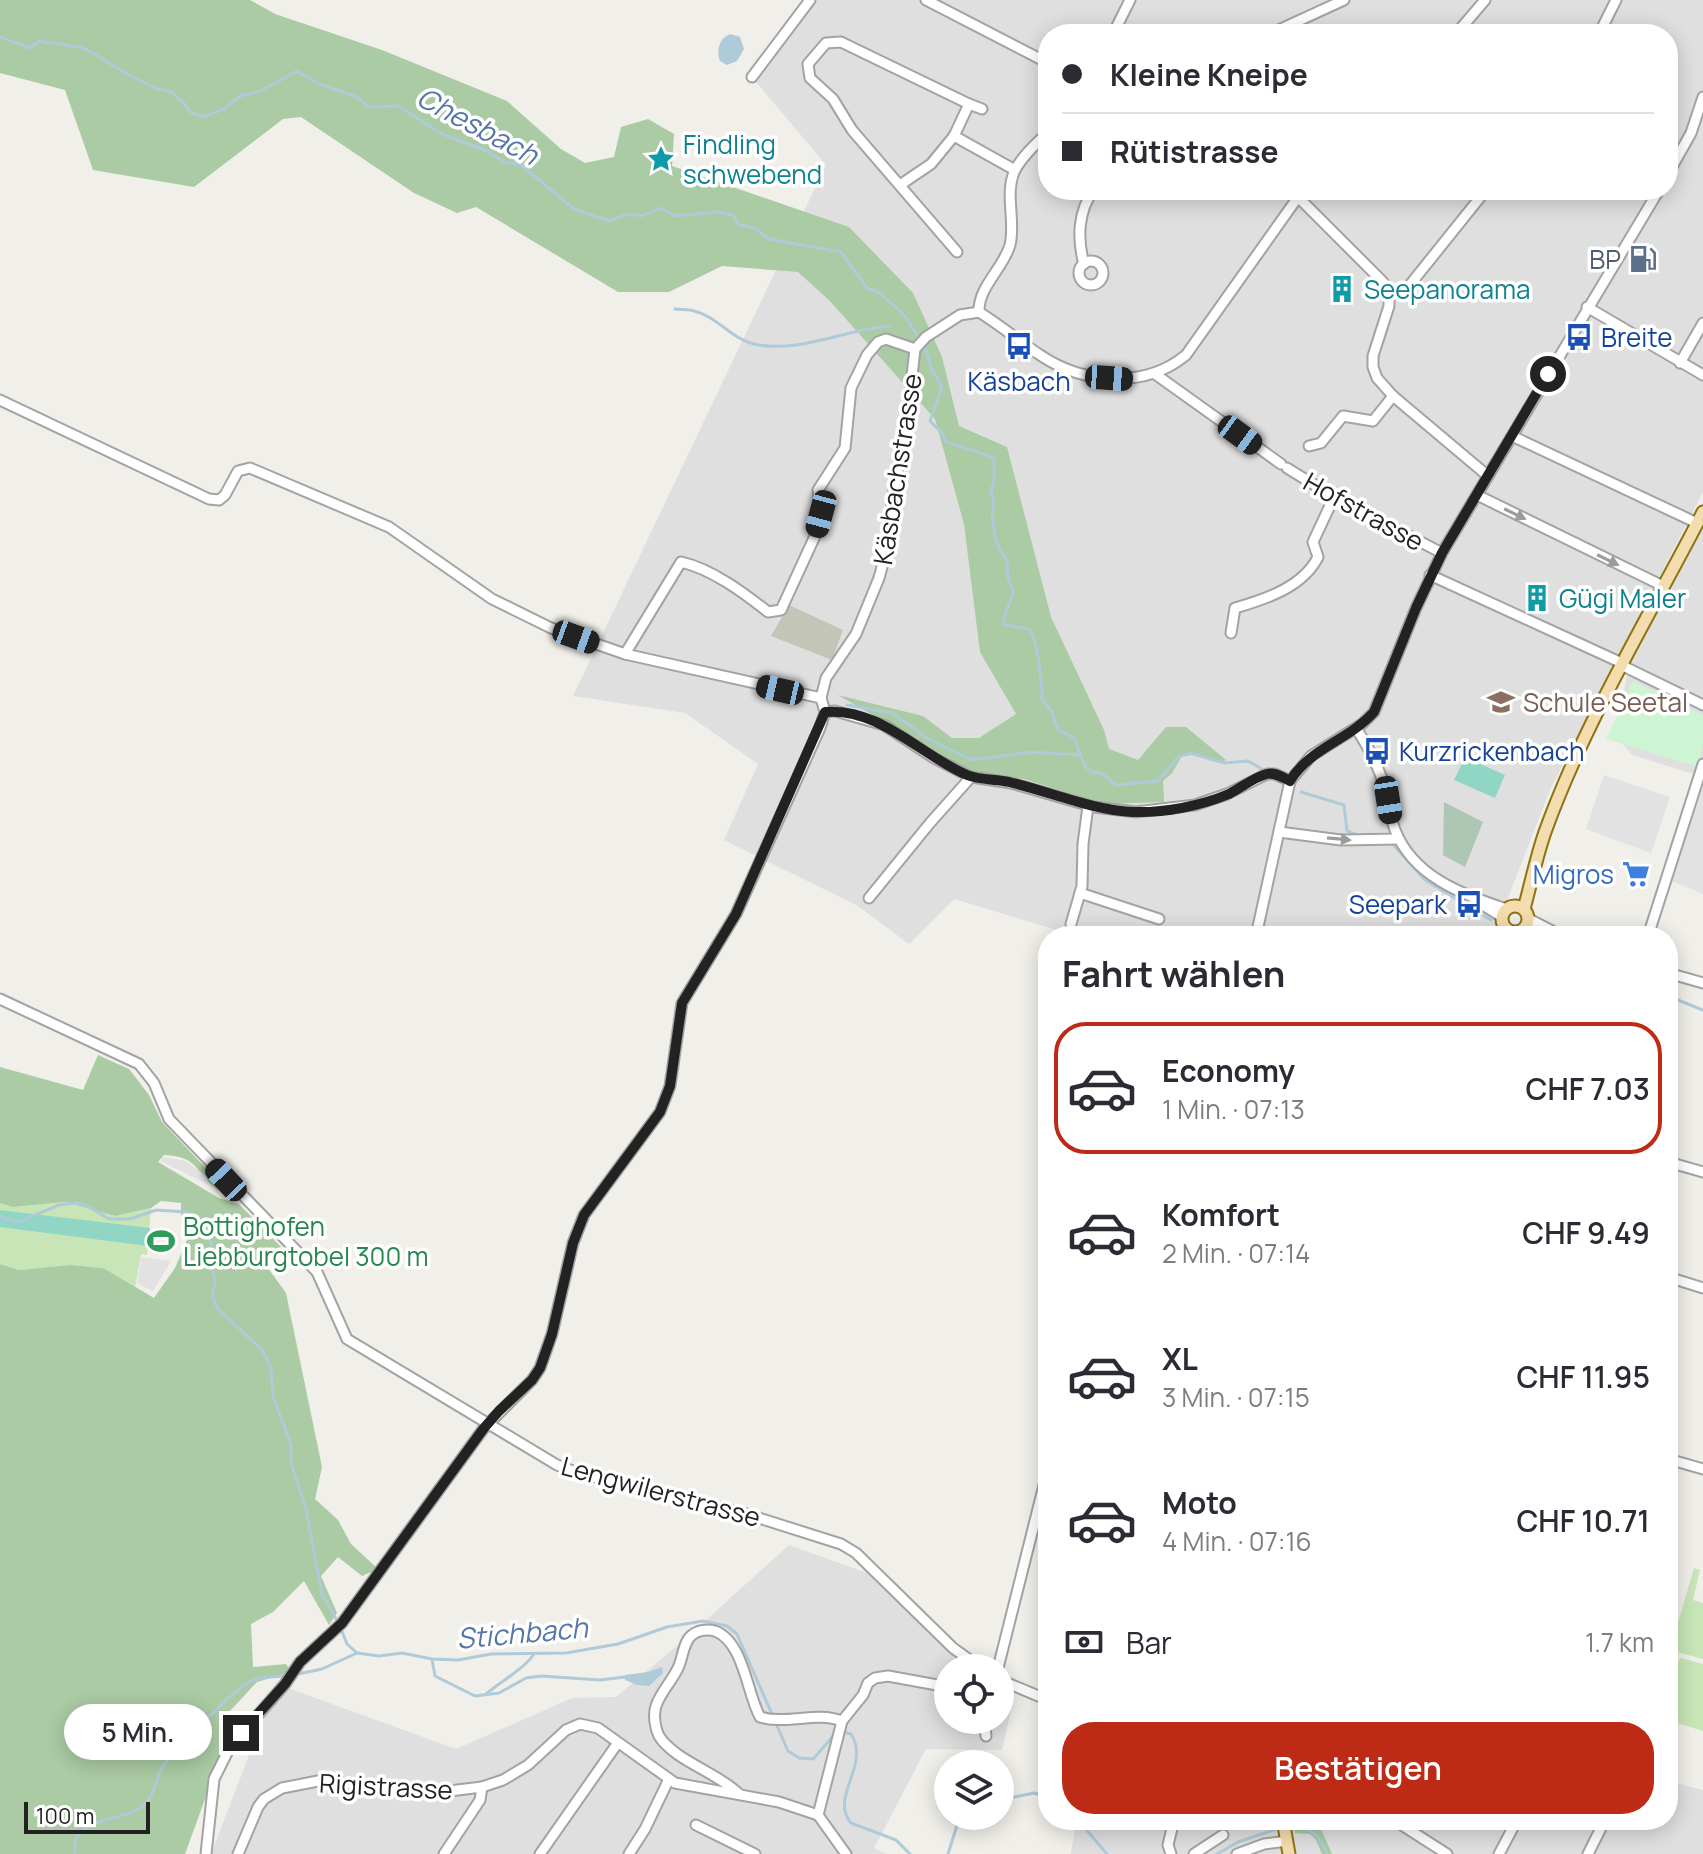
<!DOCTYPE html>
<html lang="de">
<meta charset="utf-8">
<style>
body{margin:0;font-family:Manrope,sans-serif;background:#f7f7f7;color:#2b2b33;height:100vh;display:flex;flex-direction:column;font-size:30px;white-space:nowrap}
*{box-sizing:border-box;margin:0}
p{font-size:26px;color:#7c7c81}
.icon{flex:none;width:44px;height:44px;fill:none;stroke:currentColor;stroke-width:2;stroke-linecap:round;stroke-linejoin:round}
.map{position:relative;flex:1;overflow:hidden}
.details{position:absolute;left:1038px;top:926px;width:640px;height:904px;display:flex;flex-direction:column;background:#fff;border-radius:32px;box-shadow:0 4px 20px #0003}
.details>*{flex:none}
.banner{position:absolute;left:1038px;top:24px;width:640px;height:176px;border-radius:32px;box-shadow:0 4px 20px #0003;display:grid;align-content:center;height:176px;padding:0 24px;background:#fff}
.buttons{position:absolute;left:934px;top:1654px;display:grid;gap:16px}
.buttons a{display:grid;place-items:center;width:80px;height:80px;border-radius:50%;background:#fff;box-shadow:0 4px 20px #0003;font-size:40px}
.scale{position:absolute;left:24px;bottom:20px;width:126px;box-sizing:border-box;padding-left:8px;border:4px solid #222;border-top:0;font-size:22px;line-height:28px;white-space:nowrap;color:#222;-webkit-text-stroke:6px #fff;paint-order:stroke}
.end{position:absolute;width:36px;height:36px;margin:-18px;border:10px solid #222;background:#fff;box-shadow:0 0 0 4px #fff}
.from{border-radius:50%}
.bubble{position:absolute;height:56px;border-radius:28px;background:#fff;box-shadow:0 4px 20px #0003;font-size:26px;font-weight:600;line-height:56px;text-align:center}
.car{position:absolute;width:24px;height:48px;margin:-24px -12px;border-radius:10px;box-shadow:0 0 6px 2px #0007;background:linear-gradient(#222 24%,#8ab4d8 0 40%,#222 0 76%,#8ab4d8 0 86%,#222 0)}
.banner b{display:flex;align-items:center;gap:28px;height:76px;font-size:30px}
.banner b+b{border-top:2px solid #e1e1e2}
.banner i{width:20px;height:20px;background:#2b2b33}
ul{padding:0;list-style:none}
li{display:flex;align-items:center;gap:24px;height:132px;margin:0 16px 12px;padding:0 8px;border:4px solid transparent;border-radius:32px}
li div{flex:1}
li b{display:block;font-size:30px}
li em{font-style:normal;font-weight:600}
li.active{border-color:#bd2a16}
li>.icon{width:72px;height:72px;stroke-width:1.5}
h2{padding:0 24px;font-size:36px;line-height:96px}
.pay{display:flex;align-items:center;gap:20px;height:88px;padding:0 24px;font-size:30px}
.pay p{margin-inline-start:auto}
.cta{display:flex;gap:16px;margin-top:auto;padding:16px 24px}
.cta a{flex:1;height:92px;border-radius:32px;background:#bd2a16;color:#fff;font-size:32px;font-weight:600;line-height:92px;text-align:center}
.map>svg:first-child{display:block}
.residential{fill:#e0dfdf;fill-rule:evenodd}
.construction{fill:#c3c5b6}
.grass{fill:#c7e5b6}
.forest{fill:#aacba3}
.cemetery{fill:#adc7b4}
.park{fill:#cdf5d4}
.pitch{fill:#91d6c4}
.parking{fill:#e2e2e2}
.water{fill:#afcbd9}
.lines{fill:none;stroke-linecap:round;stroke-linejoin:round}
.stream{stroke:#afcbd9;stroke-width:3}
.minor-casing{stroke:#a3a3a3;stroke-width:13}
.major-casing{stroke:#8e7311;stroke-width:15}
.minor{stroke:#fff;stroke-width:9}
.major{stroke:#f3dcad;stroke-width:11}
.oneway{fill:#9c9c9c}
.route{stroke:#222;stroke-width:10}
.labels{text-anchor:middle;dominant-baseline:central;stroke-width:7;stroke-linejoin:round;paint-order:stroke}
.culture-label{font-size:26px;fill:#0d838f;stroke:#fff;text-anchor:start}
.service-label{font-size:26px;fill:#4e5e75;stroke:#fff;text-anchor:end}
.transit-label{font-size:26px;fill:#164399;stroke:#fff;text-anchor:start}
.street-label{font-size:26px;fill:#222;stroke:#fff}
.education-label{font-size:26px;fill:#785e54;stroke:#fff;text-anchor:start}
.shop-label{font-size:26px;fill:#366cbe;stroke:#fff;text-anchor:end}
.leisure-label{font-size:26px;fill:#27864d;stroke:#fff;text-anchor:start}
.water-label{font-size:28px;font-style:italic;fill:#5776a8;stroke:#fff}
</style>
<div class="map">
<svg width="1703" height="1854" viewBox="0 0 1703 1854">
<rect width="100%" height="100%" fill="#f1efe9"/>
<g class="residential">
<path d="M810,0H1703V492L1550,790L1496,929L1512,936H1077L954,899L909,944L858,906L724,840L758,764L685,713L573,696L826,165L752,77ZM1048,34H1668V190H1048Z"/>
<path d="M1703,507V777L1632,755L1614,733L1631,658L1666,576Z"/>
<path d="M789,1545L884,1579L977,1668H948V1720H1000V1690L1013,1702L1002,1750L926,1749L874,1848L885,1854H211L263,1719L288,1688L456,1749L572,1698L616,1697L685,1639Z"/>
<path d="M1668,1781L1703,1790V1854H1071L1076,1820H1668Z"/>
</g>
<path class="construction" d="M789,605L843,630L832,660L771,636Z"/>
<g class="grass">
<path d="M0,1202L14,1207L65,1202L115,1216L151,1208L147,1255L141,1254L135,1288L102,1268L70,1265L19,1270L0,1264Z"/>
<path d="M1694,1568L1700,1570L1693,1600L1703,1603V1659L1670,1650Z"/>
<path d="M1681,1658L1703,1664V1731L1668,1720V1660L1677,1663Z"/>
</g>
<g class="forest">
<path d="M0,0H250L275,14L382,50L507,101L561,149L585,163L614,157L621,127L648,119L674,134L672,166L849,227L913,293L942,357L959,426L1007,447L1051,617L1104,730L1109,749L1138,760L1166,727H1186L1226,760L1219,763L1193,755L1182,756L1172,773L1163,781L1164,802L1103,804L1024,779L972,773L838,695L923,716L952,738H979L1016,714L980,652L964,524L935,419L829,300L798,272L722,266L669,292H618L476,207L457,213L414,193L301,117L283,119L194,187L93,170L65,90L0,73Z"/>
<path d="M98,1055L129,1069L149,1095L162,1122L223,1186L218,1190C195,1174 200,1156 164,1155L158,1162L219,1198L239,1204L281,1247L278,1259L265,1264L286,1293L322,1467L315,1499L338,1520L351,1544L378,1569L362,1576L338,1557L321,1576L337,1613L329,1625L304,1581L273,1612L251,1624L253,1667L286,1664L291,1672L257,1682L230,1711L238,1731L216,1769L185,1854H0V1264L19,1270L70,1265L103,1268L154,1298L175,1268L190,1233V1229L181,1222V1203L161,1201L151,1208L115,1216L65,1202L13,1207L0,1203V1067L83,1090Z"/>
<path d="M1317,1820L1332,1854H1322L1316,1840L1310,1834L1295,1833L1292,1821Z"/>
</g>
<path class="cemetery" d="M1444,802L1483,822L1465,867L1443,855Z"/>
<path class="park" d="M1633,681L1703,715V743L1698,767L1606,739Z"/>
<g class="pitch">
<path d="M1465,757L1505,775L1495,798L1454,780Z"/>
<path d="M0,1210L150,1228L148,1246L0,1227Z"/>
</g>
<g class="parking">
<path d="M1703,768V894L1667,879Z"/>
<path d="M1604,775L1670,797L1651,853L1586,829Z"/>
<path d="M164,1157L186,1161L206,1176L209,1185L161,1161Z"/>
<path d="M141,1257L171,1261L153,1291L137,1283Z"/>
</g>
<g class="water">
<path d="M730,34L740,37L744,49L737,61L727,65L720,61C716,51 719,38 730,34Z"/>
<path d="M662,1667L663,1673L649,1686L637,1685L625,1680V1675L648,1672Z"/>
</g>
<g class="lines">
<g class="stream">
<path d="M0,37L30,48L39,41L84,48L129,75L157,89L170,91L183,102L190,112L203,117L224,109L240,96L261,91L297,71L319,84L355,96L369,107L398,106L442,134L487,151L505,163L520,164L574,209L609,221L628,214L642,216L660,208L675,216L717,212L733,215L738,224L754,228L769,239L841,252L867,288L880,293L905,316L926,350L931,368L942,387L930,421L943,434L945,441C960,449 979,449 994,459V482L991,490L994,503L992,516L996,542L1007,562L1008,578L1014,592L1004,617V625L1029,629C1038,640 1042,684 1042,699L1052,712L1058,730L1074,738L1085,766L1091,772L1102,773L1116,785L1158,781L1178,757L1190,753L1225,763L1248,761L1262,769"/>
<path d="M675,309C681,310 688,309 694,311C716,316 732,339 754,344C800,354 845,329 890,326"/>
<path d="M847,705L892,713L927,738L971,760L1031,752L1079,755"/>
<path d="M1301,792L1344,805L1347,831L1357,835"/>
<path d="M1391,842L1425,880L1491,920"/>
<path d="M1668,996L1703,1010"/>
<path d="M0,1216L13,1221H21L59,1205L76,1203L86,1205L109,1219H130L156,1210L186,1212L202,1223L212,1245L211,1257L215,1282L212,1296L218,1309L262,1350L271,1367L273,1396L291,1445V1463L306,1509L322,1594L338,1622"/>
<path d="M341,1629L347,1644L356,1652"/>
<path d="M432,1659L435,1676L475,1696L499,1693L526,1678L541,1676L600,1680L625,1677"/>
<path d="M293,1675L322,1669L357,1653L379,1656L402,1653L432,1659L458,1660L491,1654L566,1653L618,1644L667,1627L703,1621L727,1626L737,1634L788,1751L799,1758L813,1759L836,1733"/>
<path d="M486,1694C501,1681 523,1670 534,1654"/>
<path d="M843,1732L851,1734C871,1765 829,1797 851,1823L896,1840L910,1854"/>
<path d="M1000,1800L1034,1793L1048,1797"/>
<path d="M1078,1820L1107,1854"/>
<path d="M1287,1827C1309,1825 1319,1834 1327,1854"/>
<path d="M75,1854C69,1812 129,1825 147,1802C155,1792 156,1779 162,1768C170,1754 235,1689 249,1682C260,1676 274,1677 286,1676"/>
<path d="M948,1854L960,1816"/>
<path d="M1217,1854L1238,1842L1280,1828"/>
</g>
<g class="minor-casing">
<g id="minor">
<path d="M926,0L1048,63"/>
<path d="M1113,34L1130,0"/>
<path d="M1270,34L1344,0"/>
<path d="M1456,34L1485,0"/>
<path d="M1599,34L1616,0"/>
<path d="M752,77L810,0"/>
<path d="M969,104L982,109"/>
<path d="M1668,174L1691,133L1703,97"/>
<path d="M900,185L931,164L954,136"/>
<path d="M1291,190L1383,282L1389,294V306L1373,356V367L1377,378L1393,396L1488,476"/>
<path d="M957,252L852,130L833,99L810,78L808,64L826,43L841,42L969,104L954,136L1015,170"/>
<circle cx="1091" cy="273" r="12"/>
<path d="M1084,264C1077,239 1078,210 1094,190"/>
<path d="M1389,294L1409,286L1486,190"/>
<path d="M1587,307L1703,375"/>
<path d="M979,312C1000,325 1019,341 1040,355C1083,384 1145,389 1186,355L1303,190"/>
<path d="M979,312C978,287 1003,269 1010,245C1016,221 1004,193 1015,170C1023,155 1036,144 1048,132"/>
<path d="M1680,363L1703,323"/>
<path d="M1155,374L1281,464"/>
<path d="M0,400L209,499L219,500L225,495L238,471L250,468L389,527L492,599L551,628L625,654L821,698"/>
<path d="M1512,436L1697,523"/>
<path d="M1309,446L1321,443L1343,416L1373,421L1393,396"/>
<path d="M1287,468L1334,497L1442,553"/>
<path d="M1477,495L1663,586"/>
<path d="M1430,575L1624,664"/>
<path d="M1231,633L1235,608C1266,599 1303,587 1318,557L1313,542L1334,497"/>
<path d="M625,654L681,562C712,569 744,593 768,612L781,610L815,536L821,514L818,490L845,448L851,388L867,355L878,342L886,339L915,349"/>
<path d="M1623,666L1703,705"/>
<path d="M825,712L835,711L884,725L934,758L971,777L1011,783L1094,807L1136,812L1195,805L1227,794L1267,774H1275L1290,781"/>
<path d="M1356,728C1368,747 1379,766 1385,789C1389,802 1390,817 1395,830C1414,878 1463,894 1506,909"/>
<path d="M1279,832L1341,840L1399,839"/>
<path d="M1080,893L1159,919"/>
<path d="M869,898L930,823L971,777"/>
<path d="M1486,907L1502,917"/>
<path d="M1529,919L1562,936"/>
<path d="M1071,924L1082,886L1083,844L1088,806"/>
<path d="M1524,929L1549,936"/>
<path d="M1256,936L1290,781L1311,756L1362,724L1374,712L1416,608L1442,553L1659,190"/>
<path d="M1648,936L1703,764"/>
<path d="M1668,973L1703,983"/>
<path d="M0,999L139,1064L154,1083L169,1119L317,1272L347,1339L557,1465L578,1473L740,1512L841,1544L856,1553L953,1648L981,1668"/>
<path d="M1668,1162L1703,1172"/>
<path d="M1668,1277L1703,1288"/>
<path d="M1668,1459L1703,1469"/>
<path d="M998,1668L1048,1469"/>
<path d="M1000,1680L1048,1700"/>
<path d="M984,1720L986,1736"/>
<path d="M739,1794C717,1772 675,1761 659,1736C655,1728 653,1715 656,1706C660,1693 672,1681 678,1668C683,1658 683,1642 692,1635C698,1630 708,1629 715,1631C744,1642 747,1694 760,1717C787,1725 816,1711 842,1721"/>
<path d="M818,1815L842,1721L863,1695L868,1683L875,1678L888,1676L948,1687"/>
<path d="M1394,1820L1447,1854"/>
<path d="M696,1825L755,1854"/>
<path d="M206,1854L214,1779L230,1747L285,1684L300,1662L342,1623L484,1428L532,1380L540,1368L552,1334L573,1243L584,1215L660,1112L670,1086L682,1003L736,914L820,728L825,712L821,698L826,678L856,634L879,578L885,556L895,482L906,429L915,349L926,337L960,315L979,312"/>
<path d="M238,1854L258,1807L264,1799L282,1788L318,1781L441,1792L482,1787L503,1780L528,1765L566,1730L580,1724L598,1728L675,1783L779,1802L818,1815L846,1854"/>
<path d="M444,1854L480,1800L482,1787"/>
<path d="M540,1854L617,1744"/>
<path d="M629,1854L645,1829L668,1781"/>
<path d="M1171,1854L1168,1845L1174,1820"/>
<path d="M1194,1854L1223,1835"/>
<path d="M1237,1854L1264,1844L1287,1841"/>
<path d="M1499,1854L1517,1820"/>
<path d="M1588,1854L1605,1820"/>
</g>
</g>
<g class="major-casing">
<g id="major">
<circle cx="1515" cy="919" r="13"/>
<path d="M1524,909C1531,883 1536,858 1545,832C1585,721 1649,617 1703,512"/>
<path d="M1283,1820L1289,1854"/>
</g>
</g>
<use href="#minor" class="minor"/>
<use href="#major" class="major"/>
</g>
<defs><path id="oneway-solid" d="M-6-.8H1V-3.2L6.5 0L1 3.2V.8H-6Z" transform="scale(2)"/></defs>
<g class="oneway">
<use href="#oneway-solid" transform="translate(1515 514) rotate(26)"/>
<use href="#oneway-solid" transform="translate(1608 560) rotate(26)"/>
<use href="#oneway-solid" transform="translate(1339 839) rotate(5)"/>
</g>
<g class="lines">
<path class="route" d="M241,1733L285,1684L300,1662L342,1623L484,1428L499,1411L532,1380L540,1368L552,1334L573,1243L584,1215L660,1112L670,1086L682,1003L736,914L825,712C879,707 920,755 967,775C979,780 996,779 1009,782C1051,792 1091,810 1133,812C1165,813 1200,806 1229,794C1241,788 1254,777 1267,774C1275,772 1282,777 1290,781C1310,748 1349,740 1374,712L1416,608L1442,553L1548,374"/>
</g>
<defs>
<g id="sight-bare" transform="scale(2.16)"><path d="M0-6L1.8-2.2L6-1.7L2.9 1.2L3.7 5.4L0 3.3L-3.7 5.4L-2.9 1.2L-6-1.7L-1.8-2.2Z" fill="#0f9aa8" stroke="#fff" stroke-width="2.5" paint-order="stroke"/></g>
<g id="fuel-bare" transform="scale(2.16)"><path d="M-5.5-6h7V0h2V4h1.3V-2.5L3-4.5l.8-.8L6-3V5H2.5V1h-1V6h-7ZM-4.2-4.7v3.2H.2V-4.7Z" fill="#5c6f8a" stroke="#fff" stroke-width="2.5" paint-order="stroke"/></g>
<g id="building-bare" transform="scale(2.16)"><path d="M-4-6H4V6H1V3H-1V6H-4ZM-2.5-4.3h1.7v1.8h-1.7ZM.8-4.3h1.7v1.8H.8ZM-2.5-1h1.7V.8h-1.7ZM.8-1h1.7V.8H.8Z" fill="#0f9aa8" stroke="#fff" stroke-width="2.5" paint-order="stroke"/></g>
<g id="bus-bare" transform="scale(2.16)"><path d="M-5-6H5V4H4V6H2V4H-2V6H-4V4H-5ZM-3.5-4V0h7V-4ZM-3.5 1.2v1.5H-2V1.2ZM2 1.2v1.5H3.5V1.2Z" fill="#1a4fb4" stroke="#fff" stroke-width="2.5" paint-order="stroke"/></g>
<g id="school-bare" transform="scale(2.16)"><path d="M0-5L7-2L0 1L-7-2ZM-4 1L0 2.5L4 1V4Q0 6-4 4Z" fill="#8d6e63" stroke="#fff" stroke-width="2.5" paint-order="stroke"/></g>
<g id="supermarket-bare" transform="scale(2.16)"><path d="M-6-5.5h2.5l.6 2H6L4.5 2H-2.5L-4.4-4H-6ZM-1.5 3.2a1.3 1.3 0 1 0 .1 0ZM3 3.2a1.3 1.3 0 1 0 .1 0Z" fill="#3f7fe0" stroke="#fff" stroke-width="2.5" paint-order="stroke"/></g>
<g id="stadium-bare" transform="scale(2.16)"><path d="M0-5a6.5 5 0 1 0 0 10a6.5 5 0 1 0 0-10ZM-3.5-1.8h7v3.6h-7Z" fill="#2e9e5b" stroke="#fff" stroke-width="2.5" paint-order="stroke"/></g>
</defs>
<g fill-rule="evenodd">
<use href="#sight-bare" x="661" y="159"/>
<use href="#fuel-bare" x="1643" y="259"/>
<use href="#building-bare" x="1342" y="289"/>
<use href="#bus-bare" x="1579" y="337"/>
<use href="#bus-bare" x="1019" y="346"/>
<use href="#building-bare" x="1537" y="598"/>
<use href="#school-bare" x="1501" y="702"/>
<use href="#bus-bare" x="1377" y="751"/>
<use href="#supermarket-bare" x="1636" y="874"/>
<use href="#bus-bare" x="1469" y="904"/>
<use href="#stadium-bare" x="161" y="1241"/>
</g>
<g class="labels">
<g class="culture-label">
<text x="683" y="144">Findling<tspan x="683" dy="30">schwebend</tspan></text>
<text x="1364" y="289">Seepanorama</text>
<text x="1559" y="598">Gügi Maler</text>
</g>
<g class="service-label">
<text x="1621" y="259">BP</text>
</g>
<g class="transit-label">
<text x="1601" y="337">Breite</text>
<text x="1019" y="381" text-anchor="middle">Käsbach</text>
<text x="1399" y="751">Kurzrickenbach</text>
<text x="1447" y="904" text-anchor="end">Seepark</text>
</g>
<g class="street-label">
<text transform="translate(897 469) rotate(-81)">Käsbachstrasse</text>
<text transform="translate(1364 511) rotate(29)">Hofstrasse</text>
<text transform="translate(661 1491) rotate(15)">Lengwilerstrasse</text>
<text transform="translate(386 1786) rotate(3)">Rigistrasse</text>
</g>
<g class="education-label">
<text x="1523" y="702">Schule Seetal</text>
</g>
<g class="shop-label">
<text x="1614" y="874">Migros</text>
</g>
<g class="leisure-label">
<text x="183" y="1226">Bottighofen<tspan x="183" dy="30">Liebburgtobel 300 m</tspan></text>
</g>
<g class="water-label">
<text transform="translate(478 125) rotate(28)">Chesbach</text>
<text transform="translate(522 1632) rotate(-5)">Stichbach</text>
</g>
</g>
</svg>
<div class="buttons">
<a><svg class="icon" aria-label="locate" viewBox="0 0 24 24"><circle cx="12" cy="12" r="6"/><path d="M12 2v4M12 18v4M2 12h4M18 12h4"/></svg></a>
<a><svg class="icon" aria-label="layers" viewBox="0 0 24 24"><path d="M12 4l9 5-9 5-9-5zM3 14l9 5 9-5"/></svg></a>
</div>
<div class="scale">100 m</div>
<i class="end from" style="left:1548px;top:374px"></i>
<i class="end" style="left:241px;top:1733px"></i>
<div class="bubble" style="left:64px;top:1704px;width:148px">5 Min.</div>
<i class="car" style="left:1109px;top:378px;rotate:94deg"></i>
<i class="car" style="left:1240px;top:435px;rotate:126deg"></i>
<i class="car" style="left:821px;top:514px;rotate:195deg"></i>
<i class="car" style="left:576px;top:637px;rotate:110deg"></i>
<i class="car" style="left:780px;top:690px;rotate:283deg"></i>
<i class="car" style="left:1388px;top:800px;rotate:171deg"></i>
<i class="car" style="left:226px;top:1180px;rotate:317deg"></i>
<div class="banner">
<b><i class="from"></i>Kleine Kneipe</b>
<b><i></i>Rütistrasse</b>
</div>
<section class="details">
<h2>Fahrt wählen</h2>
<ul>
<li class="active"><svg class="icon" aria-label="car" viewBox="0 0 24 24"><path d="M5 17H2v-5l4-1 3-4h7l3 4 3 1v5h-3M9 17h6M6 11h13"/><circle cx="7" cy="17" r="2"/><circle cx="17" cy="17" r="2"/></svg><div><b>Economy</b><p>1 Min. · 07:13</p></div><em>CHF 7.03</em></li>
<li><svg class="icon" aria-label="car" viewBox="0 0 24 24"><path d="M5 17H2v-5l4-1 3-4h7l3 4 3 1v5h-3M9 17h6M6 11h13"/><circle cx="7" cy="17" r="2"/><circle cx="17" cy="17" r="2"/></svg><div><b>Komfort</b><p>2 Min. · 07:14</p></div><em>CHF 9.49</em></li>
<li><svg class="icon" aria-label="car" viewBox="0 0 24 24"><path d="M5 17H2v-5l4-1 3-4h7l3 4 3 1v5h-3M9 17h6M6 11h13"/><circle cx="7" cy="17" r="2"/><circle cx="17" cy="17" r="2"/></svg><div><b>XL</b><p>3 Min. · 07:15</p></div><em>CHF 11.95</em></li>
<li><svg class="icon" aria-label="car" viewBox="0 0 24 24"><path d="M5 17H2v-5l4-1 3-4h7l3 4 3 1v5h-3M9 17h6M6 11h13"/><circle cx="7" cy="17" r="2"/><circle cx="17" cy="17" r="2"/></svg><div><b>Moto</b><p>4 Min. · 07:16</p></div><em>CHF 10.71</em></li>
</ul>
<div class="pay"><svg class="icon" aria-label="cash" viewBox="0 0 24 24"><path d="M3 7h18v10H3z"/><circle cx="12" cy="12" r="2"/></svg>Bar<p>1.7 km</p></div>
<div class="cta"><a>Bestätigen</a></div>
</section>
</div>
